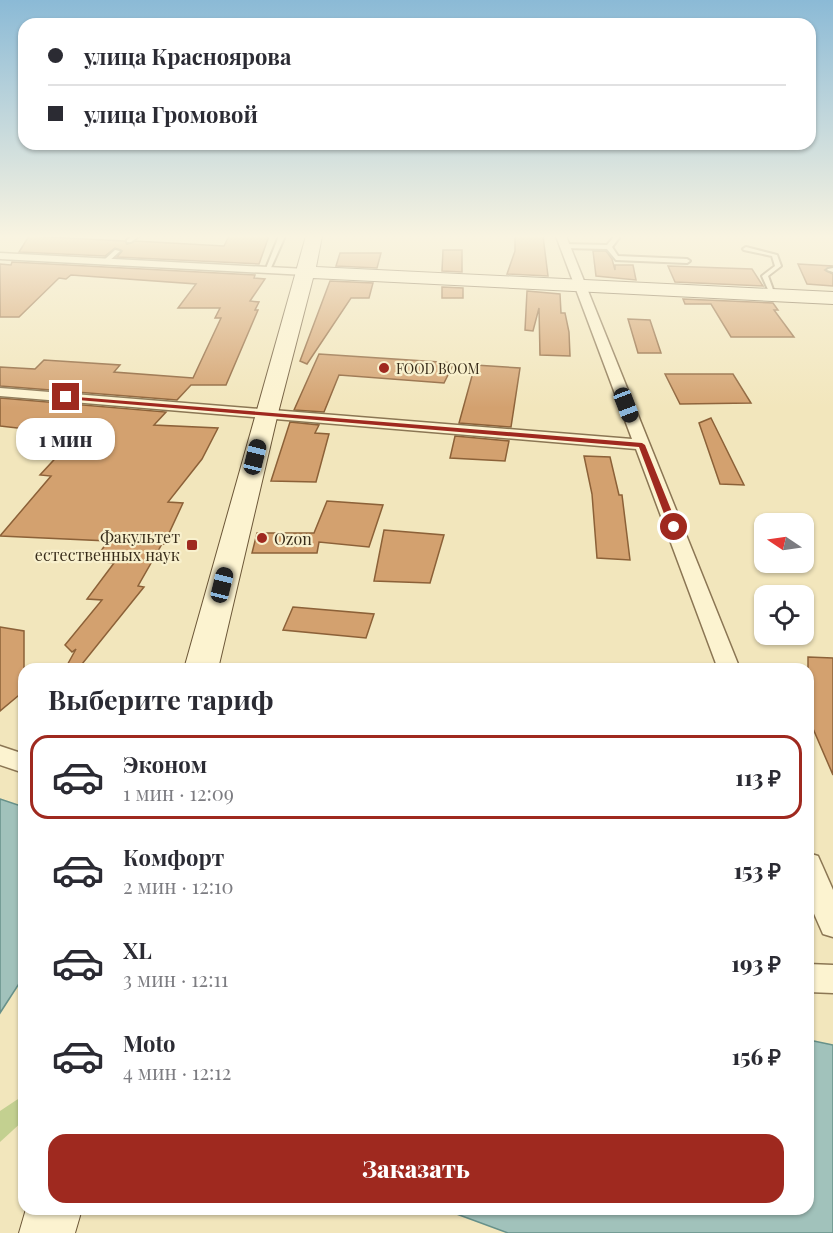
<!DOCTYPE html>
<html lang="ru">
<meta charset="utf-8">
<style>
body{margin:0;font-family:"Playfair Display",serif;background:#f7f7f7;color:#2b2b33;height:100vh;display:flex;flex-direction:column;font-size:22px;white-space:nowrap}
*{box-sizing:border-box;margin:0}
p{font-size:20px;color:#7c7c81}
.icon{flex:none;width:33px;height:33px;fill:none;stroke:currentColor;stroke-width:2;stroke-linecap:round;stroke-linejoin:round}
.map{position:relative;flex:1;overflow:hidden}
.panel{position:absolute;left:18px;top:663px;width:796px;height:552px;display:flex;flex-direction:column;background:#fff;border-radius:18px;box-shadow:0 2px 4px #0004}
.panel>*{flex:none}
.guide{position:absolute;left:18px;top:18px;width:798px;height:132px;border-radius:18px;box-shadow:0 2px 4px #0004;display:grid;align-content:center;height:132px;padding:0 30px;background:#fff}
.needle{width:39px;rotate:283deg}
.buttons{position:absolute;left:754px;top:513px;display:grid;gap:12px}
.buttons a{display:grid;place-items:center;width:60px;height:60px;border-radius:12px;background:#fff;box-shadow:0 2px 4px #0004;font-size:30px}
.end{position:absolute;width:27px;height:27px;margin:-14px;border:8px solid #9f291f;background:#fff;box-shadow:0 0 0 3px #fff}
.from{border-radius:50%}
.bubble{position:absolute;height:42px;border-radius:18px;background:#fff;box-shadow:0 2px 4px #0004;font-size:20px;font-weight:800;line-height:42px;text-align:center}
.car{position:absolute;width:18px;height:36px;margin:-18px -9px;border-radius:8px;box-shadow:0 0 4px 2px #0007;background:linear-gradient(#222 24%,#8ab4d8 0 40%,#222 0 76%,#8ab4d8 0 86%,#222 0)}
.guide b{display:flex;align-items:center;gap:21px;height:57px;font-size:22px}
.guide b+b{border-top:2px solid #e1e1e2}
.guide i{width:15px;height:15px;background:#2b2b33}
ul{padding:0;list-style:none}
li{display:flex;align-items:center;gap:18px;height:84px;margin:0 12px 9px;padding:0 18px;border:3px solid transparent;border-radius:18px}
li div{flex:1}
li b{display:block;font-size:22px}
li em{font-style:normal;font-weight:800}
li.current{border-color:#9f291f}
li>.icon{width:54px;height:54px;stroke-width:1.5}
h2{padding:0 30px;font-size:27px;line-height:72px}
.primary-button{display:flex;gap:12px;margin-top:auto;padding:12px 30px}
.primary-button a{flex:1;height:69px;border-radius:18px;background:#9f291f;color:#fff;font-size:24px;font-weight:800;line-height:69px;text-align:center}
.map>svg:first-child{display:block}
.green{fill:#c3d090}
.water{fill:#a1c2bb;stroke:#67918a;stroke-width:1.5}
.building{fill:#d3a16f;stroke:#8c6138;stroke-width:1.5}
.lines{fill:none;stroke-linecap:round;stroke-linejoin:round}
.lane-casing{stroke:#8b7654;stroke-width:4}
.street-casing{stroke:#8b7654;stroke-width:3}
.secondary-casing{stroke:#6c5738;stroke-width:2}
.lane{fill:#fcf3d0;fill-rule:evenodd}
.street{fill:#fcf3d0;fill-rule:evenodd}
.secondary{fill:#fcf3d0;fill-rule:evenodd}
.route{fill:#9f291f}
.poi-dot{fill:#9f291f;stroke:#f8f0cd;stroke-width:2}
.labels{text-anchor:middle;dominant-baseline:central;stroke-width:4.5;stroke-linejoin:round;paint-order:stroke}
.far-poi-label{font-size:14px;fill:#382c1a;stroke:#f8f0cd;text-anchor:start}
.poi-label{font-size:16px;fill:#382c1a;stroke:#f8f0cd;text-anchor:end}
</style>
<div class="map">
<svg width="833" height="1233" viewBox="0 0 833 1233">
<rect width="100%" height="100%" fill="#f2e6bc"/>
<path class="green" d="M24,1095V1120L0,1142V1111Z"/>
<g class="water">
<path d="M0,799L24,807V976L0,1013Z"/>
<path d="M809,1040L833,1045V1233H508L443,1209H808Z"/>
</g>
<g class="building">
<path d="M29,236L125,241L127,244L135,241L224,246L229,236H269L259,264L117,257L122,251L115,248L105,256L19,252Z"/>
<path d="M515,236H543L548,276L507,274L515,251Z"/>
<path d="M443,250H462V272L442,271Z"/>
<path d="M593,251H606L612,259L615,270V265H633L636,280L596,276Z"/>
<path d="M340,253H381L377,268L336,266Z"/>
<path d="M12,262L255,275L254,278L265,279L250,301L259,302L255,310H258L226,385H191L177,400L0,386V367L35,369L44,360L120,365L114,372L193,378L221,318H215L220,308H178L196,284L71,275L66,279L59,278L19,317H0V264L11,265Z"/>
<path d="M798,264L833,266L825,270L833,274V286L807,284Z"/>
<path d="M668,266L752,269L763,286L675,282Z"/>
<path d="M330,281L373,283L369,298H351L307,364L300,361Z"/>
<path d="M442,287L463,288V298H442Z"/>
<path d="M527,291L560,294L561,313H565L569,332L570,356L540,355L539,308L533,331L525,330Z"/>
<path d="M683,299L773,303L778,310H774L794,337H731L711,304H685Z"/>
<path d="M628,319L650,320L661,353H638Z"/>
<path d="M319,354L454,363L444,383L339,375L324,412L294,410Z"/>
<path d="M475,365L520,368L511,427L459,423Z"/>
<path d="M665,374H733L751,403L680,404Z"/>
<path d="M0,398L166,412L154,425L218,428L202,459L168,502L183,503L164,544H162L138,586L144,587L78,669H65L76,649L72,652L65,645L102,600L87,599L114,563L94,561L108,541L0,536L51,476L40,475L75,437L58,435L61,433L0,426Z"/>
<path d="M711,418L744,485L720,484L699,423Z"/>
<path d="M290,422L319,425L315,433L329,434L316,482L271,481Z"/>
<path d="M455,436L509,441L505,461L450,458Z"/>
<path d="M584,456L610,457L619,495H622L630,560L597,558L592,494Z"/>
<path d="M327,501L383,505L369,547L319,542L317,553H252L257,533H314Z"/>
<path d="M384,530L444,535L430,583L374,581Z"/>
<path d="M293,607L374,614L366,638L283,630Z"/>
<path d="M0,627L24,631V691L0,711Z"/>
<path d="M808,657L833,658V775L808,717Z"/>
</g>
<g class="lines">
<g class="lane-casing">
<g id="lane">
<path d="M133,236H139L131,242H127V240Z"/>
<path d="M279,236H285L270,270L265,271Z"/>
<path d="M613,236H617L619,238L612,247L618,256L687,259L690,261L687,263L616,260L607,249L565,248L562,246L565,244L607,245L613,238Z"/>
<path d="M746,247L777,255L781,266L768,276L775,295L770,294L762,276L775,266L772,256L744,250L743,249Z"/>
<path d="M115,250L120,251L107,263H103V261Z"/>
<path d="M833,268V272L827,270L828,269Z"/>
</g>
</g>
<g class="street-casing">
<g id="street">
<path d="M556,236H566L740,669H718L636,449L0,396V388L632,439Z"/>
<path d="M0,253L306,269L312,272L306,275L0,259Z"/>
<path d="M0,746L24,754V773L0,765Z"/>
<path d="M808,853L818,856L833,890V937L823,934L808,900Z"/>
<path d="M808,964L833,965V993L808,992Z"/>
</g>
</g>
<g class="secondary-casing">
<g id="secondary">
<path d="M306,236H322L316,267L833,292V304L313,278L278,413L218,669H184Z"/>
<path d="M26,1209H82L75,1233H19Z"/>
</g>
</g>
<use href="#lane" class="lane"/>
<use href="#street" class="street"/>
<use href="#secondary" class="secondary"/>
</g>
<linearGradient id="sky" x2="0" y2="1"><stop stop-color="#8bbad6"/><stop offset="0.58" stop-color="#f9f4e1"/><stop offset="1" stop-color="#f9f4e1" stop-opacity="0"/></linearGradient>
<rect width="833" height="408" fill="url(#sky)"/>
<path class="route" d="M64,396L642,443L645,445L678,527L674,530L669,527L639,447L66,399Z"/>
<g class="poi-dot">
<circle cx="384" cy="368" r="6"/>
<circle cx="262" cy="538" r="6"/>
<rect x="186" y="539" width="12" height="12" rx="3"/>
</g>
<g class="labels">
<g class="far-poi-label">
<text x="396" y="368">FOOD BOOM</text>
</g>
<g class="poi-label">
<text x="180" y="536">Факультет<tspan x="180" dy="18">естественных наук</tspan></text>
<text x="274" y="538" text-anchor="start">Ozon</text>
</g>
</g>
</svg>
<div class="buttons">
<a><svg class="needle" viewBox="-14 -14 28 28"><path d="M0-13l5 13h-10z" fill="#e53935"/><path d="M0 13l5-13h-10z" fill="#7c7c81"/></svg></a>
<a><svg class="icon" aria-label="locate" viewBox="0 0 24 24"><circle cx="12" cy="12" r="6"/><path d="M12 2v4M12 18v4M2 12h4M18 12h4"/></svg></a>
</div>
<i class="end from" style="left:674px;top:527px"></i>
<i class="end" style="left:66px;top:397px"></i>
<div class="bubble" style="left:16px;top:418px;width:99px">1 мин</div>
<i class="car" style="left:626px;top:405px;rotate:159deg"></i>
<i class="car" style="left:255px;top:457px;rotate:14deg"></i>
<i class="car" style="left:222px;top:585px;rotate:14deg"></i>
<div class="guide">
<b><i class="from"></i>улица Красноярова</b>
<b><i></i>улица Громовой</b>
</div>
<section class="panel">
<h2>Выберите тариф</h2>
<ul>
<li class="current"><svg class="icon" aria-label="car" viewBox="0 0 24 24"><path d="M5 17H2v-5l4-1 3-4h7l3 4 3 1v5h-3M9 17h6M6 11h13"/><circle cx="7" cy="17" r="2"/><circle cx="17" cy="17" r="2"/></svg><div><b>Эконом</b><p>1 мин · 12:09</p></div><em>113 ₽</em></li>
<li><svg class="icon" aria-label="car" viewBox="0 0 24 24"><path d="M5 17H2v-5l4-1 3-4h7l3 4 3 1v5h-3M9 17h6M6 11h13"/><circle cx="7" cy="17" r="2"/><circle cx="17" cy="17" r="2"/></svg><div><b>Комфорт</b><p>2 мин · 12:10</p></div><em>153 ₽</em></li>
<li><svg class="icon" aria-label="car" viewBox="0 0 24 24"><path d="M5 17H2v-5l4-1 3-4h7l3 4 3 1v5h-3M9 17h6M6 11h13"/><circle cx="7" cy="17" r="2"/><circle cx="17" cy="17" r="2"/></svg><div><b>XL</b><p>3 мин · 12:11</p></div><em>193 ₽</em></li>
<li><svg class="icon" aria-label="car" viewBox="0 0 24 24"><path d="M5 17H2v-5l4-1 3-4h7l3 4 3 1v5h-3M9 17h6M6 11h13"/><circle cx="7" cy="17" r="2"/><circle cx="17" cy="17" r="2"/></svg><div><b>Moto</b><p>4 мин · 12:12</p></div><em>156 ₽</em></li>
</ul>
<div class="primary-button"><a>Заказать</a></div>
</section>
</div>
